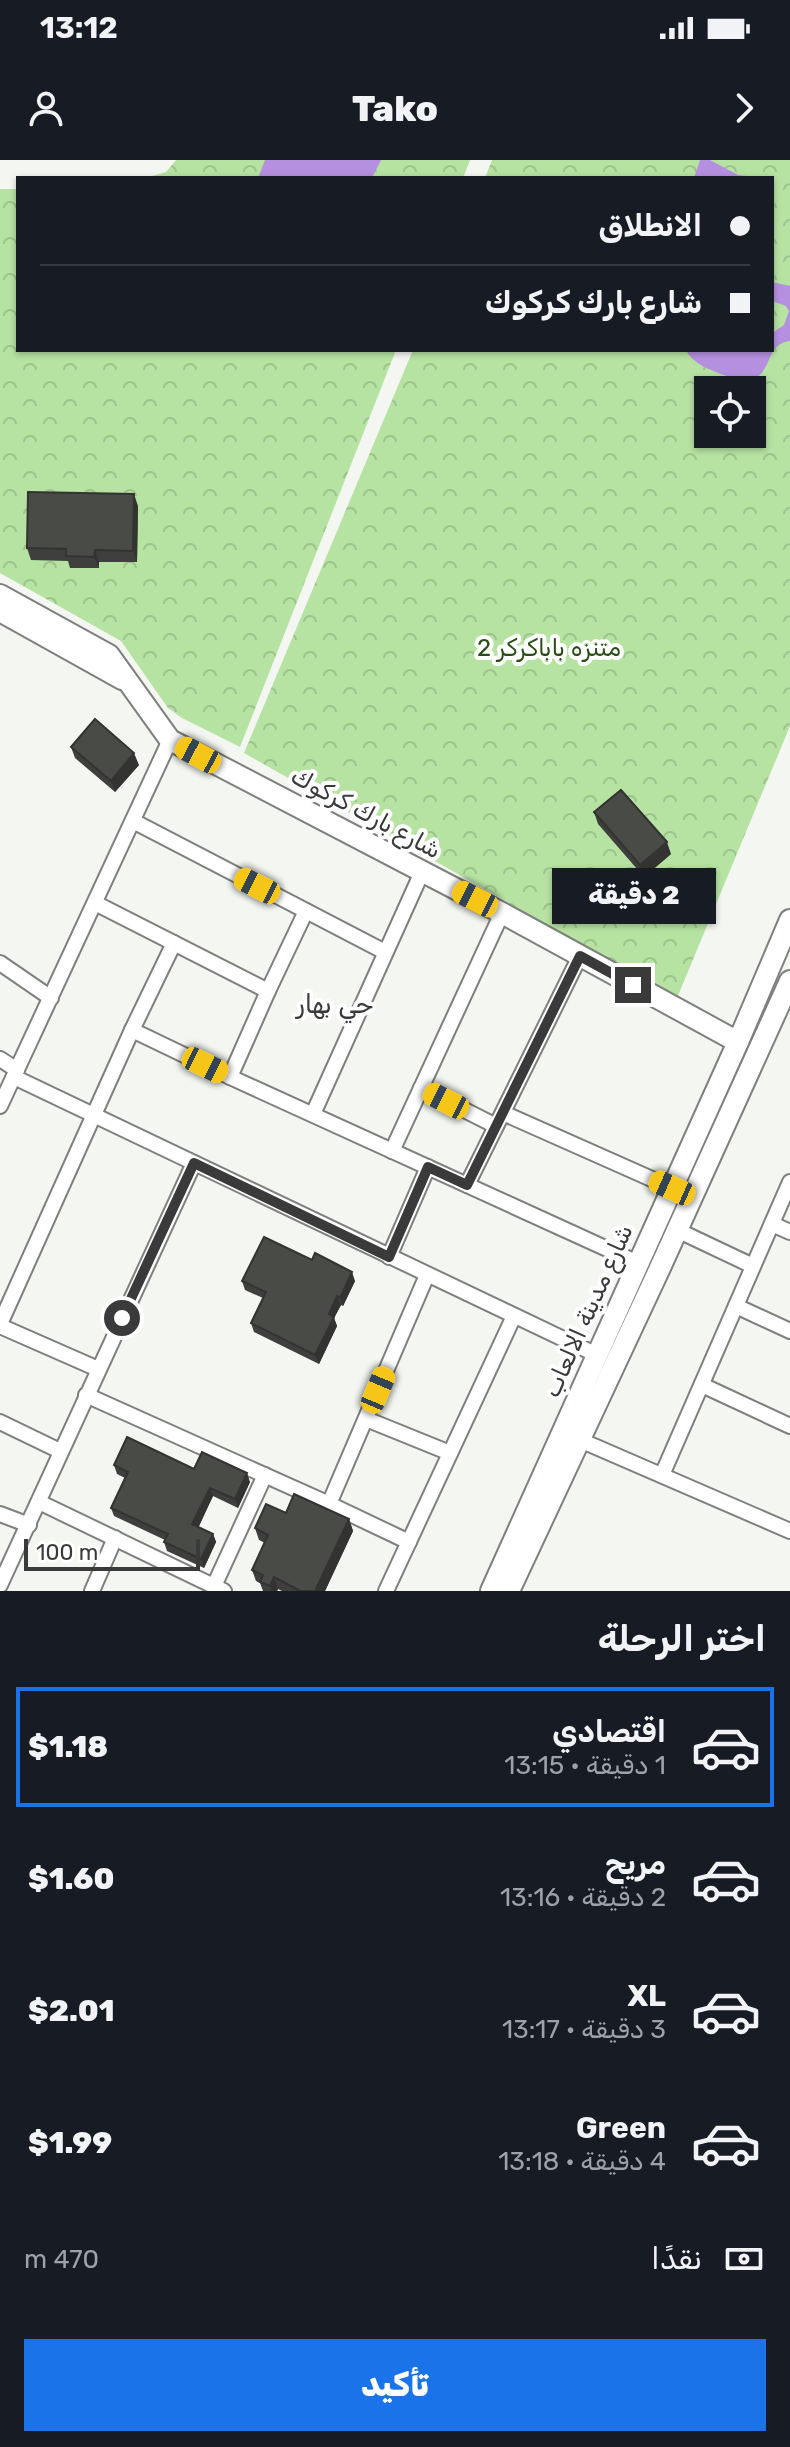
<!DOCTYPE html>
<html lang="ar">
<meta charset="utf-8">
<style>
body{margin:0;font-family:Rubik,Cairo,sans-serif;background:#20242c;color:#f1f3f6;direction:rtl;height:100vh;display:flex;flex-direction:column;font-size:30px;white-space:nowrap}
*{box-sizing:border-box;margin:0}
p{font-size:26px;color:#9ea1a6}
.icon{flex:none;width:44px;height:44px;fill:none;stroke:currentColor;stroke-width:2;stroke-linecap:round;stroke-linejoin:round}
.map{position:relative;height:1431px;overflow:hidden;direction:ltr}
.drawer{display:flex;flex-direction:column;background:#171b24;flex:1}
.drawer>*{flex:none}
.banner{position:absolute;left:16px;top:16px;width:758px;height:176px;border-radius:0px;box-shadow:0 2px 6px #0004;direction:rtl;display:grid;align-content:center;height:176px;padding:0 24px;background:#171b24}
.controls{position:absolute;left:694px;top:216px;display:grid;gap:16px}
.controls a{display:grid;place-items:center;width:72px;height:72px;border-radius:0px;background:#171b24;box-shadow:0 2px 6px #0004;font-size:40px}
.scale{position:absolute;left:24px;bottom:20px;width:176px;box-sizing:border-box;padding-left:8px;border:4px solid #393a39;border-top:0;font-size:22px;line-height:28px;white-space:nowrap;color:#393a39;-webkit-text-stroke:6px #fff;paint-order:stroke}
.end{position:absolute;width:36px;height:36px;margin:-18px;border:10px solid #393a39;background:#fff;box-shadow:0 0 0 4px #fff}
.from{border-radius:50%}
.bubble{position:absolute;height:56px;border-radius:0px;background:#171b24;box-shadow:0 2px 6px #0004;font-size:26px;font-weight:800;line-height:56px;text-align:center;direction:rtl}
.car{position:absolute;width:24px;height:48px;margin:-24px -12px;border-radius:10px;box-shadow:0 0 6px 2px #0007;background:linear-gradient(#f5c518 24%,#345 0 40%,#f5c518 0 76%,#345 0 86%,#f5c518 0)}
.banner b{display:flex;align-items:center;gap:28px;height:76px;font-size:30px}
.banner b+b{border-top:2px solid #363941}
.banner i{width:20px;height:20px;background:#f1f3f6}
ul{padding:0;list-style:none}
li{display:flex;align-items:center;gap:24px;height:120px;margin:0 16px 12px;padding:0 8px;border:4px solid transparent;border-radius:0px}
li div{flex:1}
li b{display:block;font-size:30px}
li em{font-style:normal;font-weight:800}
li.on{border-color:#1a73e8}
li>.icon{width:72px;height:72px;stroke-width:1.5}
h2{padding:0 24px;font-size:36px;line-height:96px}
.pay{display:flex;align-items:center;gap:20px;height:88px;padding:0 24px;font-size:30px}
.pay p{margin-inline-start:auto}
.cta{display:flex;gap:16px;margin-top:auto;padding:16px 24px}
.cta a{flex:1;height:92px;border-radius:0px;background:#1a73e8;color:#fff;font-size:32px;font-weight:800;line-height:92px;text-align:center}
.status{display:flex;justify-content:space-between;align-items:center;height:56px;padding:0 40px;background:#171b24;direction:ltr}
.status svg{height:22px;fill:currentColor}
header{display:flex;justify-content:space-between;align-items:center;height:104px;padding:0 24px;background:#171b24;font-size:36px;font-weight:800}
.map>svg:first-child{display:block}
.forest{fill:url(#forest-crowns);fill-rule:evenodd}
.water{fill:#b690e0}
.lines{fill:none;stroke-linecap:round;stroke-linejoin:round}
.street-casing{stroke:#7d807c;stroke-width:18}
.secondary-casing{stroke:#7d807c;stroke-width:24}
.street{stroke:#fff;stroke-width:14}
.secondary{stroke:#fff;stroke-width:20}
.wall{fill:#3f403d}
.shaded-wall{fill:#333432}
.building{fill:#494b47;stroke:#333432;stroke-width:2}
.route{stroke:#393a39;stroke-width:10}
.labels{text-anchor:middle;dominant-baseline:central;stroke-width:8;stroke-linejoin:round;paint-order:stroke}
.park-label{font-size:24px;fill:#2a4c17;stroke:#fff}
.street-label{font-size:24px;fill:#393a39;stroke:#fff}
.neighbourhood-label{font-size:26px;fill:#393a39;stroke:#fff}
</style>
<div class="status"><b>13:12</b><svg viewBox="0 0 49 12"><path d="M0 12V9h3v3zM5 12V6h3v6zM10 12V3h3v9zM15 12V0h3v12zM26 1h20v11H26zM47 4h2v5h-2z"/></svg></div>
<header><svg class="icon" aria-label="forward" viewBox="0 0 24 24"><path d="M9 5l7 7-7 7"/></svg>Tako<svg class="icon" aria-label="person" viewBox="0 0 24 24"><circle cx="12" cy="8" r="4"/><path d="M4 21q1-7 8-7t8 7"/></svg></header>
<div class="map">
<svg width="790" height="1431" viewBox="0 0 790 1431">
<defs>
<pattern id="forest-crowns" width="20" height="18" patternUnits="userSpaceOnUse" patternTransform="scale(2)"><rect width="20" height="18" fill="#b6e2a2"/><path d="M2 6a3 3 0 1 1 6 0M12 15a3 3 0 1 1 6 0" fill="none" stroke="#9dc38c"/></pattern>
</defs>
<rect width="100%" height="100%" fill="#f3f6f1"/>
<g class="forest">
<path d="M176,0H470L463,18H145L166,12Z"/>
<path d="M492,0H790V566L677,838L244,593L413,190H772V18H485ZM708,230H752V274H708Z"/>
<path d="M0,29H18V190H396L240,587L182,558L168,548L121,481L0,413Z"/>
</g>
<g class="water">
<path d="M265,0H381L372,18H258Z"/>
<path d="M700,0H710L738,15L765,18H694Z"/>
<path d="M772,122L790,126V181C756,184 782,240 716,212C705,208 691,201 686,190H772V173L784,165L789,151L786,146L772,141Z"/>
</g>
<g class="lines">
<g class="street-casing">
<g id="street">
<path d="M133,661L385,792"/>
<path d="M95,743L268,831L230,917"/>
<path d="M0,803L51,838"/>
<path d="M268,831L306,751"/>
<path d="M132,870L230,917L638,1103"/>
<path d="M0,899L17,910"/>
<path d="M14,917L597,1195"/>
<path d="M421,928L496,966"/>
<path d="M0,946L170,580"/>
<path d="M503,953L672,1028"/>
<path d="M313,954L422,712"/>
<path d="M392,991L502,753"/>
<path d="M467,1025L580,796"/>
<path d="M772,1064L790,1072"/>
<path d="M677,1070L753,1106"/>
<path d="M389,1097L428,1007"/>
<path d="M736,1146L790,1171"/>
<path d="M0,1164L132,870L174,783"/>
<path d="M0,1166L98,1209"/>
<path d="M702,1225L790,1266"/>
<path d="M86,1235L329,1344L409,1382"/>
<path d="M366,1259L450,1293"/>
<path d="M0,1262L60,1291"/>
<path d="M580,1280L790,1371"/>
<path d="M662,1315L790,1022"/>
<path d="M39,1342L224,1431"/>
<path d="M329,1344L427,1115"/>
<path d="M0,1354L29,1365"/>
<path d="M0,1425L194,1003"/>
<path d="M214,1426L265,1315"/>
<path d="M92,1431L115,1378"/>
<path d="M386,1431L514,1156"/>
</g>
</g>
<g class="secondary-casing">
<g id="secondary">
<path d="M0,435L109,495L170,580L502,753L738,882"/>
<path d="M0,451L122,519"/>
<path d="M491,1431L738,882L790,760"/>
<path d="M509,1431L659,1110L790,821"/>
</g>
</g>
<use href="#street" class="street"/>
<use href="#secondary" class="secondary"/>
</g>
<g class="wall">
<path d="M138,346L137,402H99V408H70L68,401L31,400L27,388Z"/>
<path d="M71,587L139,605L115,632L75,598Z"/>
<path d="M594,652L671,694L644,717L598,664Z"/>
<path d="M242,1121H355L343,1146L341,1145L334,1158L337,1166L319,1204L254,1172L251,1163L263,1138L245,1130Z"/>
<path d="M114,1305L194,1309L250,1322L238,1348L213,1336L198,1367L213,1374L216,1382L204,1408L167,1391L164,1382L165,1380L114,1356L111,1348L125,1318L117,1314Z"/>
<path d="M286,1353L349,1359L353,1371L325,1431H282L278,1429L277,1431H263L260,1423L256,1421L252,1410L265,1383L259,1380L255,1368Z"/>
</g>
<g class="shaded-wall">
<path d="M134,334L138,346L137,402L133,391Z"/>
<path d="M95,390L99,402V408L94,397Z"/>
<path d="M134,593L139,605L115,632L111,621Z"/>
<path d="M667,682L671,694L644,717L640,705Z"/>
<path d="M352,1112L355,1121L343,1146L340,1138Z"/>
<path d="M337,1136L341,1145L334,1158L337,1166L319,1204L315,1195L329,1154Z"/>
<path d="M247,1313L250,1322L238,1348L235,1339Z"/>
<path d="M210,1328L213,1336L196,1373L192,1364Z"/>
<path d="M349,1359L353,1371L325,1431H315Z"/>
<path d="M213,1374L216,1382L204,1408L201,1399Z"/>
<path d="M274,1417L278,1429L277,1431H271L270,1426Z"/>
</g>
<g class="building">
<path d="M28,332L134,334L133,391L95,390L94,397L66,396V389L27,388Z"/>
<path d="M95,559L134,593L111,621L71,587Z"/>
<path d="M621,630L667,682L640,705L594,652Z"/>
<path d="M264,1077L312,1100L315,1093L352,1112L340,1138L337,1136L329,1154L334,1157L315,1195L251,1163L266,1132L242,1121Z"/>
<path d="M127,1277L194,1309L202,1292L247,1313L235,1339L210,1328L192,1364L213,1374L201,1399L164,1382L168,1374L111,1348L128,1312L114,1305Z"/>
<path d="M294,1334L349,1359L315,1431H300L274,1417L270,1426L260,1422L263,1415L252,1410L268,1375L255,1368L266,1344L286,1353Z"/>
</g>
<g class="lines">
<path class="route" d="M122,1158L194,1003L389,1097L428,1007L467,1025L580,796L633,825"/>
</g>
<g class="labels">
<g class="park-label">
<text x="549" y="488">متنزه باباكركر 2</text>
</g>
<g class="street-label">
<text transform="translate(366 653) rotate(28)">شارع بارك كركوك</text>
<text transform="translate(588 1151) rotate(-66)">شارع مدينة الالعاب</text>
</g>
<g class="neighbourhood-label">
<text x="335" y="844">حي بهار</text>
</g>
</g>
</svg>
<div class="controls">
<a><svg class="icon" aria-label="locate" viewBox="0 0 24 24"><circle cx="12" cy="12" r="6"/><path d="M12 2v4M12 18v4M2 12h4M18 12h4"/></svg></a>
</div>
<div class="scale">100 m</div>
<i class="end from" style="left:122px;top:1158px"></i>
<i class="end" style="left:633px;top:825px"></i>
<div class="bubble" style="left:552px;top:708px;width:164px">2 دقيقة</div>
<i class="car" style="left:198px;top:595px;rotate:298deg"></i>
<i class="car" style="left:257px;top:726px;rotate:297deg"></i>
<i class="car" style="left:475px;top:739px;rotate:297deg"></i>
<i class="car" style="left:205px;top:905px;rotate:116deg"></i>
<i class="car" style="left:446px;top:941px;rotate:297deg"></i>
<i class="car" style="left:672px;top:1028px;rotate:294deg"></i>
<i class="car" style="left:378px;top:1230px;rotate:23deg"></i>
<div class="banner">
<b><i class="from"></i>الانطلاق</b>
<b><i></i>شارع بارك كركوك</b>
</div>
</div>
<section class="drawer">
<h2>اختر الرحلة</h2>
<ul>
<li class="on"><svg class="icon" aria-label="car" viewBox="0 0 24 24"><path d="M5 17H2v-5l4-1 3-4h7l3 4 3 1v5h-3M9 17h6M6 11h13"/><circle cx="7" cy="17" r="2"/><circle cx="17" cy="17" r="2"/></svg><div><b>اقتصادي</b><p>1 دقيقة · 13:15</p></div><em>$1.18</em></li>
<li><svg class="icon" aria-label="car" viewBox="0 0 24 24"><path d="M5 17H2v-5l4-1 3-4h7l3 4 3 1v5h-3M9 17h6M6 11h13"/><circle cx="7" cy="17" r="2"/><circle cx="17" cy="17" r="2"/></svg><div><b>مريح</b><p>2 دقيقة · 13:16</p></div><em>$1.60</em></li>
<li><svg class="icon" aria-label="car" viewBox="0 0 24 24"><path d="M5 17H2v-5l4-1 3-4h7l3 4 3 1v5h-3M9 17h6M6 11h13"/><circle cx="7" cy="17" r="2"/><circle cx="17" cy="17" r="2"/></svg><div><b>XL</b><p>3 دقيقة · 13:17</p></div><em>$2.01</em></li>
<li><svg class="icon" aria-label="car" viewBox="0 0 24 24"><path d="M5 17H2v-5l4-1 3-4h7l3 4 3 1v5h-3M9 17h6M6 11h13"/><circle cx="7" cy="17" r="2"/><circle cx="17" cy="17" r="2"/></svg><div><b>Green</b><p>4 دقيقة · 13:18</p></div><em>$1.99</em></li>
</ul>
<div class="pay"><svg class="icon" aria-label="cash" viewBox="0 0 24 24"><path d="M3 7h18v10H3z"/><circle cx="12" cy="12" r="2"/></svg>نقدًا<p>470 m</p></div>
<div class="cta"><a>تأكيد</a></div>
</section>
